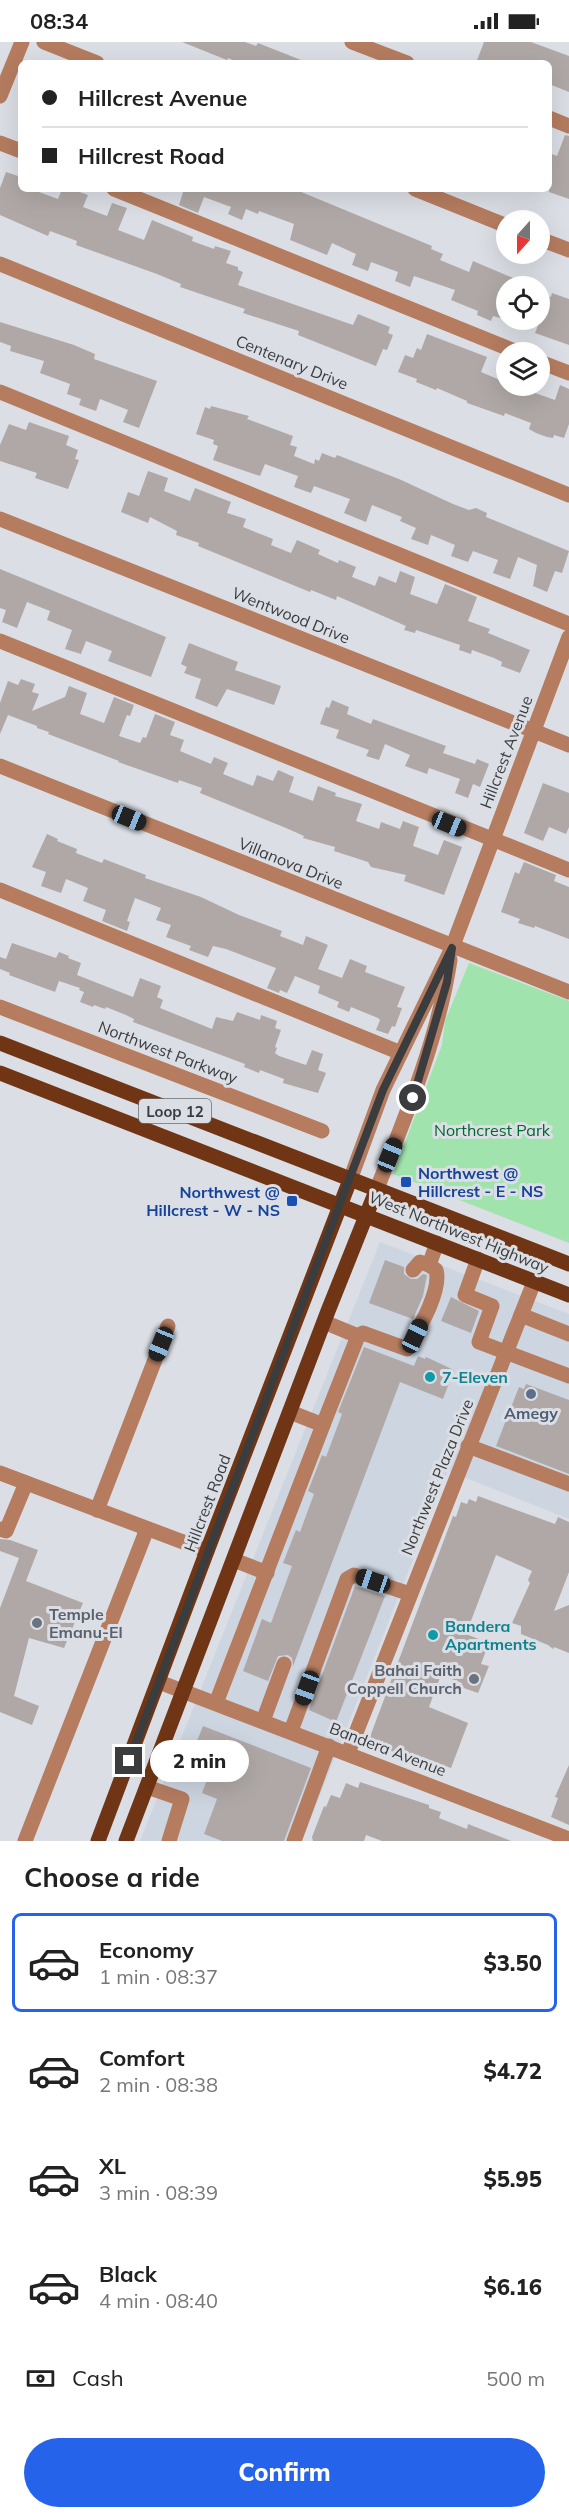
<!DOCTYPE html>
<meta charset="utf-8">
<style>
body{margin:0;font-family:Mulish,sans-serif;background:#f2f2f2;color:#222;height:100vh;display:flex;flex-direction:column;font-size:22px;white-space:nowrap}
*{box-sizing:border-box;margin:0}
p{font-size:20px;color:#767676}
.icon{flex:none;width:33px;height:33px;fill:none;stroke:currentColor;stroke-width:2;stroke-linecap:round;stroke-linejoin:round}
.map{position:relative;height:1799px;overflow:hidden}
.details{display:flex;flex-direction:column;background:#fff;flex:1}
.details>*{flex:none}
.top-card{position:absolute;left:18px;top:18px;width:534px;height:132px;border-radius:9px;box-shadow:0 6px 24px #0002;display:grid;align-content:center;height:132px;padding:0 24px;background:#fff}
.needle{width:39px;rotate:201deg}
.tools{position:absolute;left:496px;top:168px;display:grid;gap:12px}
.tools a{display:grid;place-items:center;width:54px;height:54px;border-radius:50%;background:#fff;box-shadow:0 6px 24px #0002;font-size:30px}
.end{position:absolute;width:27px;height:27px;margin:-14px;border:8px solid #3b3c3e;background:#fff;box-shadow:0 0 0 3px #fff}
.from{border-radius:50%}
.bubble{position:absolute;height:42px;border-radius:21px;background:#fff;box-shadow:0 6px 24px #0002;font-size:20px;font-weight:800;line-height:42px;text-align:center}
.car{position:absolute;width:18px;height:36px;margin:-18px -9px;border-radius:8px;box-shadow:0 0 4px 2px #0007;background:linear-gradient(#222 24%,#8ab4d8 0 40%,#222 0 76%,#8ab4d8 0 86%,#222 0)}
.top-card b{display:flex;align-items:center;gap:21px;height:57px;font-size:22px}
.top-card b+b{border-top:2px solid #e0e0e0}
.top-card i{width:15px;height:15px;background:#222}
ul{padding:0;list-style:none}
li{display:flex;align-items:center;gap:18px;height:99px;margin:0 12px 9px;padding:0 12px;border:3px solid transparent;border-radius:9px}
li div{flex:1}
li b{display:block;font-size:22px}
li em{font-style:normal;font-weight:800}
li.selected{border-color:#2563eb}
li>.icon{width:54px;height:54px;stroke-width:1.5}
h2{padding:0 24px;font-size:27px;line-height:72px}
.pay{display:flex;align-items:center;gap:15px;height:66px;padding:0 24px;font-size:22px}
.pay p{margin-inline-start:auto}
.button{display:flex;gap:12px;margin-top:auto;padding:12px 24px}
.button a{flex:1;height:69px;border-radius:36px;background:#2563eb;color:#fff;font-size:24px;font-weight:800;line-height:69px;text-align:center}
.status{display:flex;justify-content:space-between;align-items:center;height:42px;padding:0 30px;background:#fff;direction:ltr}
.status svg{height:16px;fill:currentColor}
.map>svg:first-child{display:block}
.built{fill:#cdd5e1}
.green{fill:#a0e3ad}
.building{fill:#afa8a6}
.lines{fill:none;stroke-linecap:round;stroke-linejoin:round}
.minor{stroke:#b57c5f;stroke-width:15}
.major{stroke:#703514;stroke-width:15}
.route{stroke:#3b3c3e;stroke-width:8}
.transit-dot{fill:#1a4fb4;stroke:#dbdfe5;stroke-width:2}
.culture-dot{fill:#0f9aa8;stroke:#dbdfe5;stroke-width:2}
.service-dot{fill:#5c6f8a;stroke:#dbdfe5;stroke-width:2}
.worship-dot{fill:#6b7280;stroke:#dbdfe5;stroke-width:2}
.labels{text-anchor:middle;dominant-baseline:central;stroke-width:6;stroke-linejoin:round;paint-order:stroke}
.shield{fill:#dbdfe5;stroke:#6b6d70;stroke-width:1.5}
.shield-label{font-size:15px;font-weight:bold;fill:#3b3c3e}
.street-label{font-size:16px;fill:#3b3c3e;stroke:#dbdfe5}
.park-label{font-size:16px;fill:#00672c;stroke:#dbdfe5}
.transit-label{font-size:16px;font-weight:bold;fill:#164399;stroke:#dbdfe5;text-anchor:start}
.culture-label{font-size:16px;font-weight:bold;fill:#0d838f;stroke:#dbdfe5;text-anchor:start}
.service-label{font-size:16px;font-weight:bold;fill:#4e5e75;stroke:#dbdfe5}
.worship-label{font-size:16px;font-weight:bold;fill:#5b616d;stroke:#dbdfe5;text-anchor:start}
</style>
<div class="status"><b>08:34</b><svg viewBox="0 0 49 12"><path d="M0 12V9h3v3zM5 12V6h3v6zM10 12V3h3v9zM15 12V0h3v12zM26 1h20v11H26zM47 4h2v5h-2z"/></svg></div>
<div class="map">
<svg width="569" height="1799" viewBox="0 0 569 1799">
<rect width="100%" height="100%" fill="#dbdfe5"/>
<path class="built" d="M380,1200L569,1272V1477L448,1429L302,1799H140Z"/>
<path class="green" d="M469,921L569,959V1201L393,1132L442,1003L445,979Z"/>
<g class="building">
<path d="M182,0H245L256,4L258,1L306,20L240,21L228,16L227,18Z"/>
<path d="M484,0H531L569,14V50L549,42V21H476Z"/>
<path d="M565,93L569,94V157L549,150V111L557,114Z"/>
<path d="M6,130L21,135V147H37L36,149L58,157L62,147H71L88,153L83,165L107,174L112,161L127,166L118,188L144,198L152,178L193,195L192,199L214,207L215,204L231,209L226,221L238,225V228L243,230L238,243L353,283L358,272L390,285L388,291L393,293L387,308L383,307L376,324L298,293L299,289L243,271L245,267L180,245L181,242L157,232L76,203L77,199L50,189L48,194L0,173V146Z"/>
<path d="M184,147H294L432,204L431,207L443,212L440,218L469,230L473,219L532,244H507V278L493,274L491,279L477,273L478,269L451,258L455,248L414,234L410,245L395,239L398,230L371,220L368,229L352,223L356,212L332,201L327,213L290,198L294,182L259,169L258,172L246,167L242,178L228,172L231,165L204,155L198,171L179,163Z"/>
<path d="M540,251L551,255L552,251L569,257V303L535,291L540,278Z"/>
<path d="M0,280L74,303L95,312L94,317L157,339L139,386L123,380L128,368L100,357L96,369L79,363L81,357L67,352L70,342L40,331L44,319L10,309L11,304L0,300Z"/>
<path d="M427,292L487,315L481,330L507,341V344H534L532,350L555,358L560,343L569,347V382L564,396L554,393L553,396L547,395L536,391L529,387L531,381L505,371L504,374L467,361V359L437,346L436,348L416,340L417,337L398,330L405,313L413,316L417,306L421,308Z"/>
<path d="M211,364L249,374L247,377L293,394L290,403L297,405L294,414L314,422L315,417L319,419L322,411L335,416L337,413L399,437L453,462L469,468L476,466L487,471L486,475L569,509L562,531L555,529L547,550L533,544L537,523L518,515L510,537L493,531L498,518L473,509L468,520L451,514L455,503L431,493L428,503L411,497L416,486L400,479L402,475L372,463L366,480L344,471L350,457L314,444L311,451L294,445L298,434L265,422L260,434L213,418L218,404L213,402L214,398L196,392L205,365L210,367Z"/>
<path d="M29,380L69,394L66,403L78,408L75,417L79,418L68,447L35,436L37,431L0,419V403L9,382L26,388Z"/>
<path d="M148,429L168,436L164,449L190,459L195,446L231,460L227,471L246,477L243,485L273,497L271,503L291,511L297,498L320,508L318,512L338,521L339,518L356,525L352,535L375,544L379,534L396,541L400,529L415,535L410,552L437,562L445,542L477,555L468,579L490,587L488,591L530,608L520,631L501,624L502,620L494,616L472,608L471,612L459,608L460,603L416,588L415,591L404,588L406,584L337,554L336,558L311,548L310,550L198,504L199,501L176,493L177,489L150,475L148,481L121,470L128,450L139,454Z"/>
<path d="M0,527L166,595L151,635L108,619L112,609L86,599L81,612L65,607L72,588L47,578L50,569L27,560L17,586L2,580L6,568L0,566Z"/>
<path d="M189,601L238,620L235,628L281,644L274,663L227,647L217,665L195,656L201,637L184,631L187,625L181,622Z"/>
<path d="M21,637L35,642L32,650L39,652L32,669L65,655L69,644L87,651L80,672L104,681L114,655L134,663L130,674L127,673L119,694L140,701L143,695L146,696L155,672L175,680L170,693L184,698L180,709L211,722L214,715L228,721L223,732L253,744L257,733L273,739L278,728L294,735L289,750L313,759L318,744L336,751L335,754L362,762L356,779L379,787L381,780L400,787L403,779L419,785L413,804L438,813L444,798L462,805L444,853L404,839L406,833L371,825L368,820L334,809L335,805L303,796L304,794L286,786L200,751L202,746L179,738L178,741L118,720L119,719L48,692L49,690L37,686V684L8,673L0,692V661L8,639L18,643Z"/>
<path d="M332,658L349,665L347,672L371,682L373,677L446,704L443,711L475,722L477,717L489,722L480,745L473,742L468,756L455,751L460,737L429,726L427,732L405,724L410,713L385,702L379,718L366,714L369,708L336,696L339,688L320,682L326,665L329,666Z"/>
<path d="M543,741L569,751V785L566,792L549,785L543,799L524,791Z"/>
<path d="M47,792L58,797L57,799L77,807L76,811L102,821L104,817L130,827L146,833L145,836L201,855L239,873L282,889L280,894L303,903L306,894L328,903L318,927L342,936L350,917L367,924L365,930L405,945L397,965L402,966L395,985L392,984L388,992L376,988L380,978L378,976L351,965L349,970L337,965L339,960L318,951L320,944L295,934L287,951L280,948L279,951L267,946L276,926L226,907L213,904L208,915L189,908L191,904L166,895L171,883L156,878L161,866L135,856L127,879L130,880L127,889L102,879L106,868L83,859L88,846L66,837L61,851L41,844L46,830L32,825Z"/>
<path d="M524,820L556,833L554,839L569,845V897L535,884L534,886L518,881L520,877L501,870L515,830L519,832Z"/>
<path d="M12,901L56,916L59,910L69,914L68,916L81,921L77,933L133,955L140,936L161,944L157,955L163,958L160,966L212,987L216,975L233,979L237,970L260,978L261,973L277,979L275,986L281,988L275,1005L277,1006L275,1011L279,1014L306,1023L312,1008L323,1012L318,1028L326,1031L318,1051L283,1041L284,1037L260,1028L259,1031L244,1025L245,1022L133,980L134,977L126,973L106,965L105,967L94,963L93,965L80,960L84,950L79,948L80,946L59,939L55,950L9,933L10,931L0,927V915L6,917Z"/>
<path d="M385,1218L404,1225V1232L411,1237H417L423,1232L427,1233L423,1254L413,1277L369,1261Z"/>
<path d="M451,1255L479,1269L471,1291L441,1279Z"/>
<path d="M364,1305L414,1324L418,1314L425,1317L426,1315L454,1328L443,1357L400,1340L293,1624L292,1616L288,1613L278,1614L268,1639L243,1629L262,1577L271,1581L292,1524L283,1521L296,1488L300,1490L314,1452L308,1449L322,1413L326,1415L342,1372L338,1370Z"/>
<path d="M526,1342L569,1358V1432L496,1404L519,1345L524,1347Z"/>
<path d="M478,1454L555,1482L558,1475L569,1480V1530L554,1569L569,1563V1611L554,1605L553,1607L548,1603L521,1592V1584L512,1581L530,1541L528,1538L532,1529L496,1513L466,1592L489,1601L481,1622L489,1624L478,1651L461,1645L462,1641L441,1633L429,1665L468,1681L451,1726L419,1714L417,1719L368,1700L453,1474L456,1475L461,1460L467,1462L469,1457L476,1460Z"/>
<path d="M0,1497L10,1498L38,1508L26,1539L83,1561L64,1606L29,1596L14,1654L39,1664L32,1683L0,1670V1566L19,1516L0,1509Z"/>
<path d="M355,1544L385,1554L336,1680L309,1668Z"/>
<path d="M203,1684L311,1726L284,1799H222L204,1792L217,1757L202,1751L208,1735L186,1727Z"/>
<path d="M569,1723V1783L551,1775L558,1756L555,1755Z"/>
<path d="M360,1740L429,1763V1766L441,1770L439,1776L467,1787L468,1782L511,1799H382L366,1793L364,1799H313L312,1795L324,1764L326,1765L331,1753L340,1756L346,1741L358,1746Z"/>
</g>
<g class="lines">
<g class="minor">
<path d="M44,0L97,21"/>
<path d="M352,0L407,21"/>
<path d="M0,54L22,0"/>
<path d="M549,76L569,84"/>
<path d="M0,101L21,109"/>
<path d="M114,147L517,310"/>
<path d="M415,147L507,184"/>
<path d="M540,197L569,208"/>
<path d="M0,222L569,453"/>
<path d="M540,320L569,331"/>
<path d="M0,350L569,582"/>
<path d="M0,477L569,703"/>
<path d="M0,599L569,828"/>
<path d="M0,724L569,950"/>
<path d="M0,848L401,1011"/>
<path d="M0,965L322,1089"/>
<path d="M350,1138L383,1048L452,906L569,595"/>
<path d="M376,1149C406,1074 438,997 450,918"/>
<path d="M478,1217L465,1253L492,1264L479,1300L569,1334"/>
<path d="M413,1228L420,1220L429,1223"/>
<path d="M521,1273L569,1292"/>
<path d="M358,1294L363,1291L407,1307C418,1288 442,1249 436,1228L429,1223L437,1201"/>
<path d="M323,1383L358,1294L324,1280"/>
<path d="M468,1404L569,1442"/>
<path d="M0,1431L207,1509"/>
<path d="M97,1468L168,1284"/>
<path d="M0,1487L6,1489L26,1441"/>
<path d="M234,1518L267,1531"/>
<path d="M159,1640L569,1797"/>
<path d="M216,1661L323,1383L290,1370"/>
<path d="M263,1679L284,1622"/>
<path d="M291,1689L347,1537L354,1533L410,1552"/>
<path d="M348,1711L534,1240"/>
<path d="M147,1745L182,1757L169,1799"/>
<path d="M25,1799L147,1487"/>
<path d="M294,1799L329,1704"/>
</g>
<g class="major">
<path d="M0,1001L569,1222"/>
<path d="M0,1031L569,1253"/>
<path d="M98,1799L207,1509L350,1138"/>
<path d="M126,1799L328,1269L376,1149"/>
</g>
</g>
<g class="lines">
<path class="route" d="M129,1719L383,1048L452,906L447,940L413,1056"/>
</g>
<g class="transit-dot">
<rect x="400" y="1134" width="12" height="12" rx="3"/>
<rect x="286" y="1153" width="12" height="12" rx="3"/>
</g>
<g class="culture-dot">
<circle cx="430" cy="1335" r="6"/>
<circle cx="433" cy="1593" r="6"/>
</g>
<circle class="service-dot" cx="531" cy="1352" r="6"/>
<g class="worship-dot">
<circle cx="37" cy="1581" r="6"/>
<circle cx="474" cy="1637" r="6"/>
</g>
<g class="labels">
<rect class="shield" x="139" y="1057" width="72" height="24" rx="4.5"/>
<g class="shield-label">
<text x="175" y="1069">Loop 12</text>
</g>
<g class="street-label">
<text transform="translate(292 320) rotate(22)">Centenary Drive</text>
<text transform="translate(291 573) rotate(22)">Wentwood Drive</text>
<text transform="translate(506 710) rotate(-69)">Hillcrest Avenue</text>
<text transform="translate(291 821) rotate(22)">Villanova Drive</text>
<text transform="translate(168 1010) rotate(21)">Northwest Parkway</text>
<text transform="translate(459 1190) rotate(22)">West Northwest Highway</text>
<text transform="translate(437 1435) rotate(-68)">Northwest Plaza Drive</text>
<text transform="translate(207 1461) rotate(-69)">Hillcrest Road</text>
<text transform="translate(388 1707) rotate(21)">Bandera Avenue</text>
</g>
<g class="park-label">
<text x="492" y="1088">Northcrest Park</text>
</g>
<g class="transit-label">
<text x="418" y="1131">Northwest @<tspan x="418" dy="18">Hillcrest - E - NS</tspan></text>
<text x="280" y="1150" text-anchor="end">Northwest @<tspan x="280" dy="18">Hillcrest - W - NS</tspan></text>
</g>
<g class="culture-label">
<text x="442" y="1335">7-Eleven</text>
<text x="445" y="1584">Bandera<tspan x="445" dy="18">Apartments</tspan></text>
</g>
<g class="service-label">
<text x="531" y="1371">Amegy</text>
</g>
<g class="worship-label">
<text x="49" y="1572">Temple<tspan x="49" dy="18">Emanu-El</tspan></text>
<text x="462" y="1628" text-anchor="end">Bahai Faith<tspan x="462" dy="18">Coppell Church</tspan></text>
</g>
</g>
</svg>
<div class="tools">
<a><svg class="needle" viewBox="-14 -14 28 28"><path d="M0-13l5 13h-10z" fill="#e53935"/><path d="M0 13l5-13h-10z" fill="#767676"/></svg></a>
<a><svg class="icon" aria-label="locate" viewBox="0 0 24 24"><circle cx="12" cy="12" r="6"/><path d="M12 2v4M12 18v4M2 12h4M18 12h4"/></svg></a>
<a><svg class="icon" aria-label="layers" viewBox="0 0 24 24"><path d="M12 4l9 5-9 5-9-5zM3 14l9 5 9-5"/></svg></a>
</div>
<i class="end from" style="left:413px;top:1056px"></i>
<i class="end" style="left:129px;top:1719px"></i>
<div class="bubble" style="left:150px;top:1698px;width:99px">2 min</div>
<i class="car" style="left:129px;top:776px;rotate:112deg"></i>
<i class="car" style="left:449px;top:782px;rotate:112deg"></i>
<i class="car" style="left:390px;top:1113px;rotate:22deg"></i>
<i class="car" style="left:415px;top:1294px;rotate:25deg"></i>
<i class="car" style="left:161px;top:1302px;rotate:202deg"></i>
<i class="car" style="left:373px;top:1539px;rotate:289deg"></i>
<i class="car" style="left:307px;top:1646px;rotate:200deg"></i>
<div class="top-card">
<b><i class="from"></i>Hillcrest Avenue</b>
<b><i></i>Hillcrest Road</b>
</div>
</div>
<section class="details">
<h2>Choose a ride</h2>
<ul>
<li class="selected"><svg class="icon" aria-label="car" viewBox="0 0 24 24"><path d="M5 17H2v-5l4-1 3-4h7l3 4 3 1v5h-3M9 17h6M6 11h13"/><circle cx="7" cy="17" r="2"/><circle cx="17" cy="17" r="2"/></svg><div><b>Economy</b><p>1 min · 08:37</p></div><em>$3.50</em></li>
<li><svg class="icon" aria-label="car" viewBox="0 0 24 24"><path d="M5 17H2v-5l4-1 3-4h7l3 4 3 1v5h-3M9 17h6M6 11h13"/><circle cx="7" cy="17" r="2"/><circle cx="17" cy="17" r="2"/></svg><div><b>Comfort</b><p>2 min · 08:38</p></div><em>$4.72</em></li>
<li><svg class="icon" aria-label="car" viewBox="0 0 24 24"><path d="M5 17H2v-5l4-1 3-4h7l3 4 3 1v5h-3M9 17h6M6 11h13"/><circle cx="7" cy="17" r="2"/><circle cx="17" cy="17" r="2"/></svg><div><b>XL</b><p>3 min · 08:39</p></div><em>$5.95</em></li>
<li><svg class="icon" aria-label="car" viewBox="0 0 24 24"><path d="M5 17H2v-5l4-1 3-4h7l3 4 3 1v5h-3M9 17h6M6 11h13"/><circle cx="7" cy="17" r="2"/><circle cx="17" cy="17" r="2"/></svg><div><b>Black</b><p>4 min · 08:40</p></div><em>$6.16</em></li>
</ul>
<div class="pay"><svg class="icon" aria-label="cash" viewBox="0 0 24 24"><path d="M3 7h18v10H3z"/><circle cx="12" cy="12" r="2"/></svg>Cash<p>500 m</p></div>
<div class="button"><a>Confirm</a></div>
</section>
